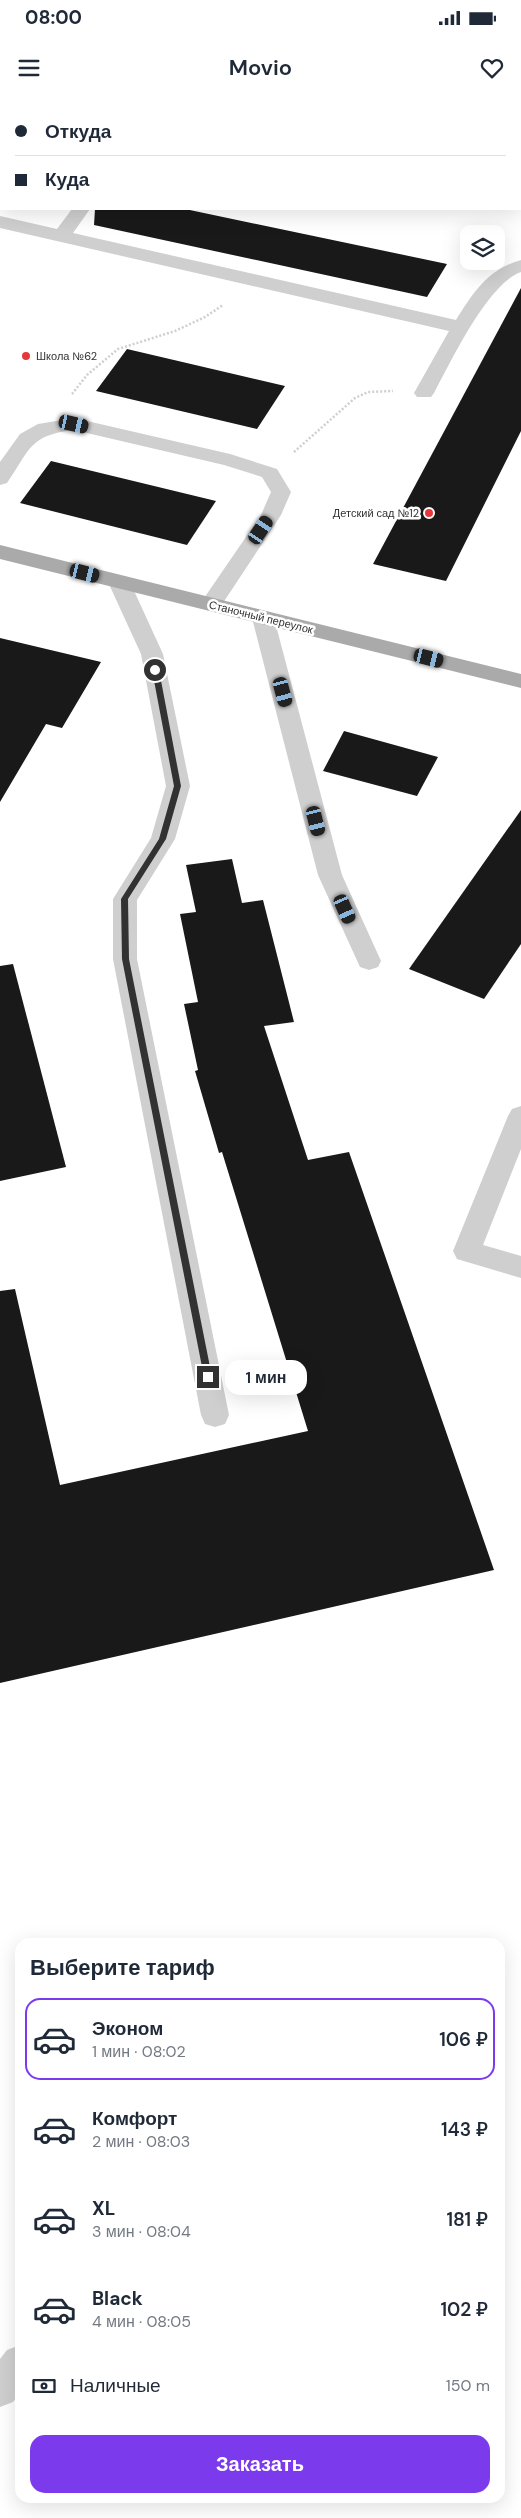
<!DOCTYPE html>
<html lang="ru">
<meta charset="utf-8">
<style>
body{margin:0;font-family:"DM Sans",sans-serif;background:#f2f2f3;color:#1f2937;height:100vh;display:flex;flex-direction:column;font-size:19px;white-space:nowrap}
*{box-sizing:border-box;margin:0}
p{font-size:16px;color:#747a83}
.icon{flex:none;width:28px;height:28px;fill:none;stroke:currentColor;stroke-width:2;stroke-linecap:round;stroke-linejoin:round}
.map{position:relative;flex:1;overflow:hidden}
.sheet{position:absolute;left:15px;top:1838px;width:490px;height:565px;display:flex;flex-direction:column;background:#fff;border-radius:15px;box-shadow:0 5px 20px #0002}
.sheet>*{flex:none}
.guide{position:absolute;left:0px;top:0px;width:521px;height:110px;box-shadow:0 5px 20px #0002;display:grid;align-content:center;height:110px;padding:0 15px;background:#fff}
.tools{position:absolute;left:460px;top:125px;display:grid;gap:10px}
.tools a{display:grid;place-items:center;width:45px;height:45px;border-radius:10px;background:#fff;box-shadow:0 5px 20px #0002;font-size:25px}
.end{position:absolute;width:22px;height:22px;margin:-11px;border:6px solid #323232;background:#fff;box-shadow:0 0 0 2px #fff}
.from{border-radius:50%}
.bubble{position:absolute;height:35px;border-radius:15px;background:#fff;box-shadow:0 5px 20px #0002;font-size:16px;font-weight:600;line-height:35px;text-align:center}
.car{position:absolute;width:15px;height:30px;margin:-15px -8px;border-radius:6px;box-shadow:0 0 4px 1px #0007;background:linear-gradient(#222 24%,#8ab4d8 0 40%,#222 0 76%,#8ab4d8 0 86%,#222 0)}
.guide b{display:flex;align-items:center;gap:18px;height:48px;font-size:19px}
.guide b+b{border-top:1px solid #e0e1e3}
.guide i{width:12px;height:12px;background:#1f2937}
ul{padding:0;list-style:none}
li{display:flex;align-items:center;gap:15px;height:82px;margin:0 10px 8px;padding:0 5px;border:2px solid transparent;border-radius:15px}
li div{flex:1}
li b{display:block;font-size:19px}
li em{font-style:normal;font-weight:600}
li.selected{border-color:#7c3aed}
li>.icon{width:45px;height:45px;stroke-width:1.5}
h2{padding:0 15px;font-size:22px;line-height:60px}
.pay{display:flex;align-items:center;gap:12px;height:55px;padding:0 15px;font-size:19px}
.pay p{margin-inline-start:auto}
.cta{display:flex;gap:10px;margin-top:auto;padding:10px 15px}
.cta a{flex:1;height:58px;border-radius:15px;background:#7c3aed;color:#fff;font-size:20px;font-weight:600;line-height:58px;text-align:center}
.status{display:flex;justify-content:space-between;align-items:center;height:35px;padding:0 25px;background:#fff;direction:ltr}
.status svg{height:14px;fill:currentColor}
header{display:flex;justify-content:space-between;align-items:center;height:65px;padding:0 15px;background:#fff;font-size:22px;font-weight:600}
.map>svg:first-child{display:block}
.building{fill:#191919}
.lines{fill:none;stroke-linecap:round;stroke-linejoin:round}
.path{stroke:#cfcfcf;stroke-width:2.5;stroke-dasharray:2 2;stroke-linecap:butt}
.minor{fill:#cfcfcf;fill-rule:evenodd}
.major{fill:#aaa;fill-rule:evenodd}
.route{fill:#323232}
.poi-dot{fill:#e6383b;stroke:#fff;stroke-width:2}
.labels{text-anchor:middle;dominant-baseline:central;stroke-width:5;stroke-linejoin:round;paint-order:stroke}
.far-poi-label{font-size:11px;fill:#323232;stroke:#fff;text-anchor:start}
.far-street-label{font-size:11px;fill:#323232;stroke:#fff}
</style>
<div class="status"><b>08:00</b><svg viewBox="0 0 49 12"><path d="M0 12V9h3v3zM5 12V6h3v6zM10 12V3h3v9zM15 12V0h3v12zM26 1h20v11H26zM47 4h2v5h-2z"/></svg></div>
<header><svg class="icon" aria-label="menu" viewBox="0 0 24 24"><path d="M4 6h16M4 12h16M4 18h16"/></svg>Movio<svg class="icon" aria-label="heart" viewBox="0 0 24 24"><path d="M12 20l-8-8c-3-5 5-10 8-4 3-6 11-1 8 4z"/></svg></header>
<div class="map">
<svg width="521" height="2418" viewBox="0 0 521 2418">
<rect width="100%" height="100%" fill="#fff"/>
<g class="building">
<path d="M95,109H185L447,164L427,197L94,125Z"/>
<path d="M521,188V331L446,481L373,464Z"/>
<path d="M127,249L285,286L257,329L96,291Z"/>
<path d="M51,361L216,401L187,445L20,403Z"/>
<path d="M0,538L101,562L62,628L46,624L0,702Z"/>
<path d="M344,631L438,657L417,696L323,671Z"/>
<path d="M521,710V844L484,899L409,869Z"/>
<path d="M232,759L242,803L263,800L294,922L264,926L308,1060L349,1052L494,1470L0,1583V1191L15,1189L60,1385L308,1331L222,1052L219,1053L195,971L198,970L184,904L198,902L180,814L196,812L186,765Z"/>
<path d="M13,864L66,1067L0,1081V866Z"/>
</g>
<g class="lines">
<g class="path">
<path d="M72,294L87,275L118,249L175,231L205,217L223,205"/>
<path d="M294,352L355,298L368,292L393,291"/>
</g>
<g class="minor">
<path d="M116,0H134V1H117Z"/>
<path d="M72,109H90L73,133L456,220C473,193 488,169 521,160V172C488,183 450,263 434,293L431,297H417L414,293L449,231L0,128V116L57,129Z"/>
<path d="M74,318L230,354L277,369L291,392L281,415L219,509L211,511L203,509L200,504L261,415L271,392L262,377L224,365L74,330C29,335 30,350 7,383L0,385V362L20,334L38,324Z"/>
<path d="M119,475L127,477L130,482L163,554L190,686L175,739L137,800V859L229,1315L225,1324L215,1327L205,1324L201,1315L113,859V799L151,738L166,686L141,554L108,482L111,477Z"/>
<path d="M263,511L271,513L274,518L342,775L381,861L378,867L369,870L360,867L318,775L252,518L255,513Z"/>
<path d="M521,1006V1049L483,1145L521,1156V1178L457,1159L453,1151L508,1016L512,1009Z"/>
<path d="M20,2245V2293L13,2302L0,2307V2259L7,2250Z"/>
</g>
<g class="major">
<path d="M0,0H8L9,1H1L0,7Z"/>
<path d="M162,0H186L187,1H163Z"/>
<rect x="520" y="55" width="1" height="10"/>
<path d="M520,99H521V110L514,109H520Z"/>
<path d="M0,445L521,574V588L0,459Z"/>
</g>
</g>
<path class="route" d="M155,568L159,570L181,686L166,739L128,799L129,859L212,1277L208,1280L204,1277L122,859L121,799L159,739L174,686L152,570Z"/>
<g class="poi-dot">
<circle cx="26" cy="256" r="5"/>
<circle cx="429" cy="413" r="5"/>
</g>
<g class="labels">
<g class="far-poi-label">
<text x="36" y="256">Школа №62</text>
<text x="419" y="413" text-anchor="end">Детский сад №12</text>
</g>
<g class="far-street-label">
<text transform="translate(261 517) rotate(14)">Станочный переулок</text>
</g>
</g>
</svg>
<div class="tools">
<a><svg class="icon" aria-label="layers" viewBox="0 0 24 24"><path d="M12 4l9 5-9 5-9-5zM3 14l9 5 9-5"/></svg></a>
</div>
<i class="end from" style="left:155px;top:570px"></i>
<i class="end" style="left:208px;top:1277px"></i>
<div class="bubble" style="left:225px;top:1260px;width:82px">1 мин</div>
<i class="car" style="left:74px;top:324px;rotate:103deg"></i>
<i class="car" style="left:261px;top:430px;rotate:34deg"></i>
<i class="car" style="left:85px;top:473px;rotate:104deg"></i>
<i class="car" style="left:429px;top:558px;rotate:104deg"></i>
<i class="car" style="left:283px;top:592px;rotate:165deg"></i>
<i class="car" style="left:316px;top:721px;rotate:166deg"></i>
<i class="car" style="left:345px;top:809px;rotate:156deg"></i>
<div class="guide">
<b><i class="from"></i>Откуда</b>
<b><i></i>Куда</b>
</div>
<section class="sheet">
<h2>Выберите тариф</h2>
<ul>
<li class="selected"><svg class="icon" aria-label="car" viewBox="0 0 24 24"><path d="M5 17H2v-5l4-1 3-4h7l3 4 3 1v5h-3M9 17h6M6 11h13"/><circle cx="7" cy="17" r="2"/><circle cx="17" cy="17" r="2"/></svg><div><b>Эконом</b><p>1 мин · 08:02</p></div><em>106 ₽</em></li>
<li><svg class="icon" aria-label="car" viewBox="0 0 24 24"><path d="M5 17H2v-5l4-1 3-4h7l3 4 3 1v5h-3M9 17h6M6 11h13"/><circle cx="7" cy="17" r="2"/><circle cx="17" cy="17" r="2"/></svg><div><b>Комфорт</b><p>2 мин · 08:03</p></div><em>143 ₽</em></li>
<li><svg class="icon" aria-label="car" viewBox="0 0 24 24"><path d="M5 17H2v-5l4-1 3-4h7l3 4 3 1v5h-3M9 17h6M6 11h13"/><circle cx="7" cy="17" r="2"/><circle cx="17" cy="17" r="2"/></svg><div><b>XL</b><p>3 мин · 08:04</p></div><em>181 ₽</em></li>
<li><svg class="icon" aria-label="car" viewBox="0 0 24 24"><path d="M5 17H2v-5l4-1 3-4h7l3 4 3 1v5h-3M9 17h6M6 11h13"/><circle cx="7" cy="17" r="2"/><circle cx="17" cy="17" r="2"/></svg><div><b>Black</b><p>4 мин · 08:05</p></div><em>102 ₽</em></li>
</ul>
<div class="pay"><svg class="icon" aria-label="cash" viewBox="0 0 24 24"><path d="M3 7h18v10H3z"/><circle cx="12" cy="12" r="2"/></svg>Наличные<p>150 m</p></div>
<div class="cta"><a>Заказать</a></div>
</section>
</div>
